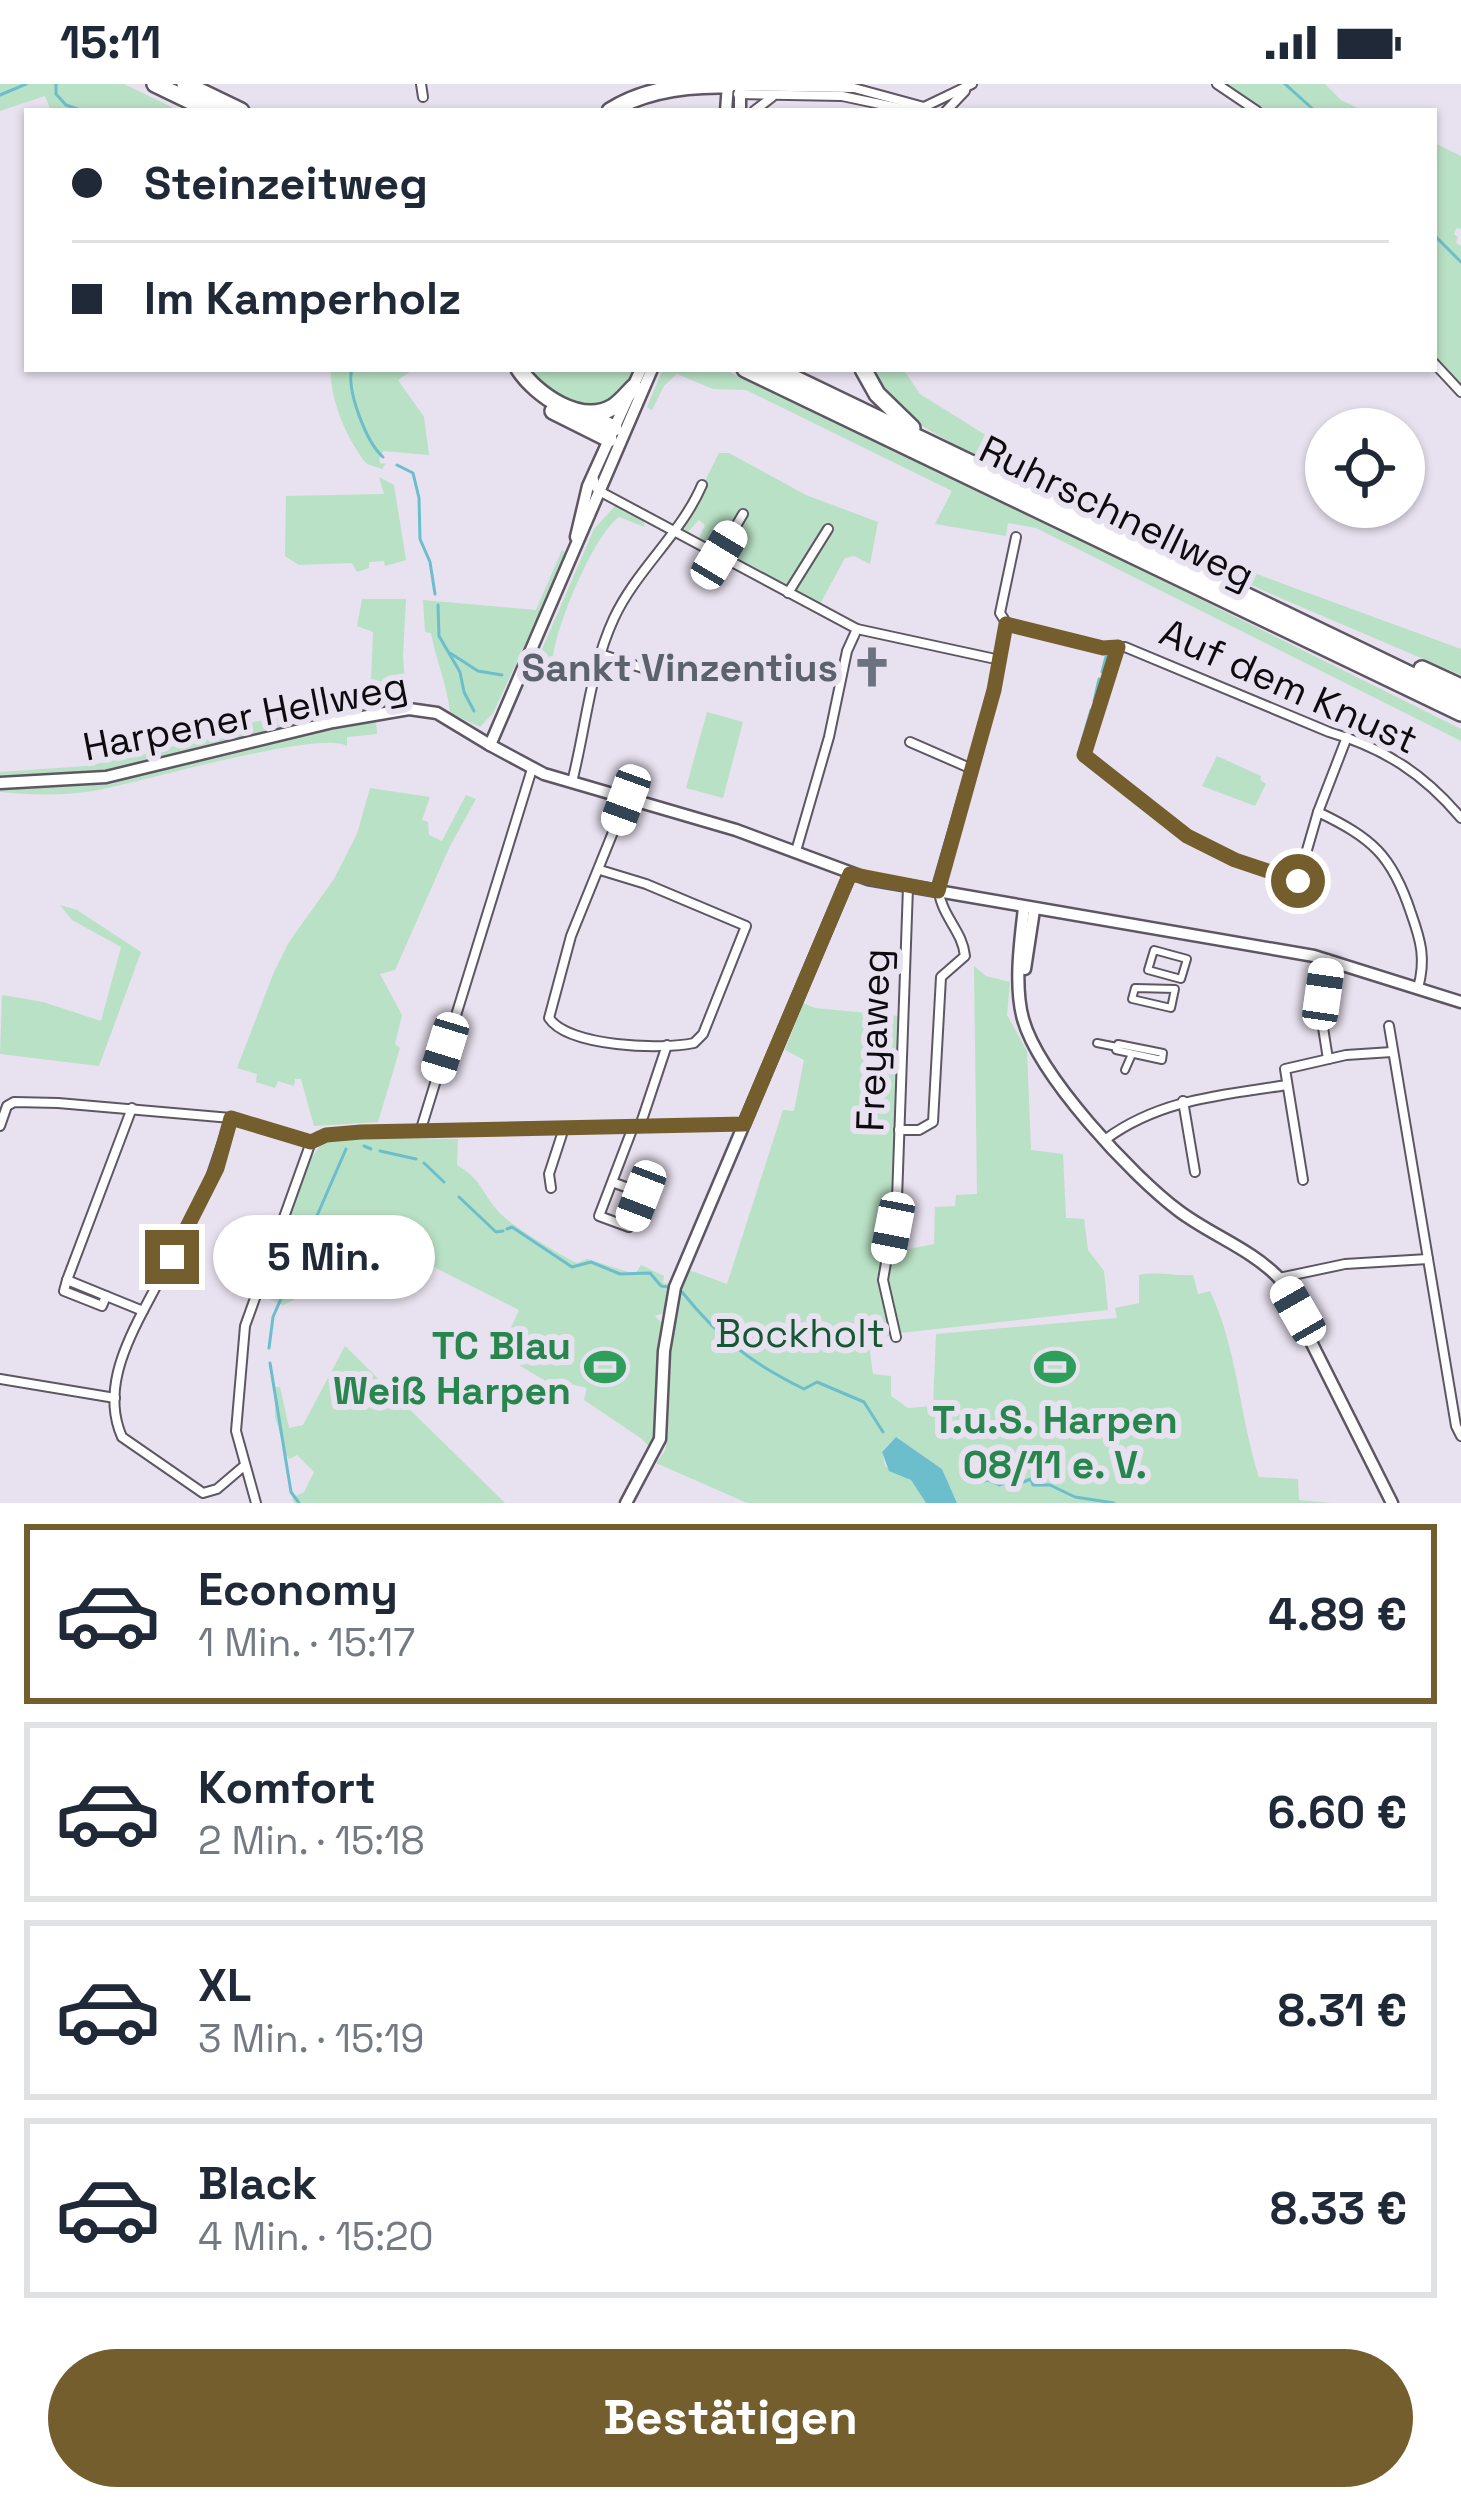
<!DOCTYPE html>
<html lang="de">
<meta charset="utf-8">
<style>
body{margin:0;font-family:"Space Grotesk",sans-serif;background:#f2f2f3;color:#1f2937;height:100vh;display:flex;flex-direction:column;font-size:45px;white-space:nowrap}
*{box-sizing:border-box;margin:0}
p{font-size:39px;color:#747a83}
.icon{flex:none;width:66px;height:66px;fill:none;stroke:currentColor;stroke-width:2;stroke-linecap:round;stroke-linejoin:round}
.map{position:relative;height:1419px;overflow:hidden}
.sheet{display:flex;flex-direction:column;background:#fff;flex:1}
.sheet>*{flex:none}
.top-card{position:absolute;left:24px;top:24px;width:1413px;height:264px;border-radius:0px;box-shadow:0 3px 9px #0004;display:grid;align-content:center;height:264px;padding:0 48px;background:#fff}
.buttons{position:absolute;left:1305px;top:324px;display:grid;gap:24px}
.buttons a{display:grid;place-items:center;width:120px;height:120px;border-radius:50%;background:#fff;box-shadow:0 3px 9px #0004;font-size:60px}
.end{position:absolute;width:54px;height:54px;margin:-27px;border:15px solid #755e2e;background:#fff;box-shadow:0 0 0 6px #fff}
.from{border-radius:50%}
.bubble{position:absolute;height:84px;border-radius:42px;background:#fff;box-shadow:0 3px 9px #0004;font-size:39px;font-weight:800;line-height:84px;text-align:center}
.car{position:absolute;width:36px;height:72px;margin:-36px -18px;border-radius:15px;box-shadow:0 0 9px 3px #0007;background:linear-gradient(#fff 24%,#345 0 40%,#fff 0 76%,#345 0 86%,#fff 0)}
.top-card b{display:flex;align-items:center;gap:42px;height:114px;font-size:45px}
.top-card b+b{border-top:3px solid #e0e1e3}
.top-card i{width:30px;height:30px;background:#1f2937}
ul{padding:21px 0 0;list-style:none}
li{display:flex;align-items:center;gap:36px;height:180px;margin:0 24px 18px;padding:0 24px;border:6px solid #e0e1e3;border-radius:0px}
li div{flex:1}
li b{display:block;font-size:45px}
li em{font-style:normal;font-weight:800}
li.current{border-color:#755e2e}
li>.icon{width:108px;height:108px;stroke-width:1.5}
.primary-button{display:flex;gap:24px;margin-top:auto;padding:24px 48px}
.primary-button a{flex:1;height:138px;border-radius:72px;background:#755e2e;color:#fff;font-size:48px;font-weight:800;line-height:138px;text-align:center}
.status{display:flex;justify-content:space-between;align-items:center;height:84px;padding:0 60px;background:#fff;direction:ltr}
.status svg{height:33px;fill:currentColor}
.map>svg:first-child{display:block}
.green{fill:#b9e1c5}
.water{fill:#6cbecd}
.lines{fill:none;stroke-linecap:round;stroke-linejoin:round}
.stream{stroke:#6cbecd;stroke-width:3}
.pedestrian-casing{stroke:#5e5763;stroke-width:10}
.minor-casing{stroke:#5e5763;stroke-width:12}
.tertiary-casing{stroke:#5e5763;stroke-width:15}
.secondary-casing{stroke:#5e5763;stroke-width:15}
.motorway-casing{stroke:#5e5763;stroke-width:20}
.pedestrian{stroke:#fff;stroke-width:6}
.minor{stroke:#fff;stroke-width:8}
.tertiary{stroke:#fff;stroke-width:10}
.secondary{stroke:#fff;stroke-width:10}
.motorway{stroke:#fff;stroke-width:15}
.route{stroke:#755e2e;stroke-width:15}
.labels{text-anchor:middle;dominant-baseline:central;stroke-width:12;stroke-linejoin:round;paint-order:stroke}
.street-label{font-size:39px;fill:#0d0b10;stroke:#e8e1ef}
.worship-label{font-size:39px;font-weight:bold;fill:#5b616d;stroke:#e8e1ef;text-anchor:end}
.park-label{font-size:39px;fill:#155732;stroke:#e8e1ef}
.leisure-label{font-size:39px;font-weight:bold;fill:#27864d;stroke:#e8e1ef;text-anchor:end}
</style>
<div class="status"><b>15:11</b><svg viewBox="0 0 49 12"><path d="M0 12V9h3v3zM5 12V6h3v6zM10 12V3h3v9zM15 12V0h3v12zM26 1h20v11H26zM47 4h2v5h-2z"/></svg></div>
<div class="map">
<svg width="1461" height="1419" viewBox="0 0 1461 1419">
<rect width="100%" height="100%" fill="#e8e1ef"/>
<g class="green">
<path d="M0,0H124L180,27H51L45,12L0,27Z"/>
<path d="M1224,0H1325L1341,16L1364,27H1264Z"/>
<path d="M1434,59L1461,72V145L1457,144L1454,150L1458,153L1456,159L1461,162V303L1434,272Z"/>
<path d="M331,285H414L398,296L424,333L429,371L383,367L379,376L381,380L386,379L382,385L367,380C348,358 329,314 331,285Z"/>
<path d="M524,285H636C606,347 563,323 524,285Z"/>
<path d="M663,285H723L1099,465L1461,645V657L1036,444L1008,439L1006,452L935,440L952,407L746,306L713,305L677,290L664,302L652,326L647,323Z"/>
<path d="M870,285H903L920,310L1053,393L1262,492L1461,565V591L1271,510L980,375L913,337L884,312Z"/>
<path d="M719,369H729L806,411L878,438L870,480L854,472L845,474L820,520L699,454L705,441L699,436L687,449L681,445Z"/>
<path d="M379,393L394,401L406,476L385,482L384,477L369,478V484L357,488L352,479L299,481L285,472L286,412L384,410Z"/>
<path d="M615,422L643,437L645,443L619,433C594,450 554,546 553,576H544L523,609L594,445Z"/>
<path d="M562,466L567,470L493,629L480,643L450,629C447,599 436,577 431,549L425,548L423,516L536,526Z"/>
<path d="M362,515H406L403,571L406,620L287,642L105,687L0,693V688L86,682L154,668L246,639L370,620L373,548L357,542Z"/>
<path d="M707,628L743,638L723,714L686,704Z"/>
<path d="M376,636L377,650L347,653V662C321,645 135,700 93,707C61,712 32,711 0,708V704L112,698L315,645Z"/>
<path d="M1217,672L1261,692L1260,696L1266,700L1255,722L1202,702Z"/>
<path d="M370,704L430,713L422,736L428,738L429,751L442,757L466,711L476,715L450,762L395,886L380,890L402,931L395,960L400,964L378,1038L314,1042L301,995H295L294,1002L278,997L275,1004L256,998L257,990L237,984L274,888L289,858L334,795L357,750Z"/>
<path d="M60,821L77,826L141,868L99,982L0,970L2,911L43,918L101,937L121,863L72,836Z"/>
<path d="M974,882L986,892L1010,898L1007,931L1027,967L1031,1066L1063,1070L1066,1134L1084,1135L1088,1166L1104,1187L1108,1226L900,1249L887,1208L890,1169L934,1160L935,1123L955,1122L956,1111L977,1110Z"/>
<path d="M803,919L815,924L899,932L891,1114L880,1195L891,1252L868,1253L873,1290L891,1292V1312L908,1324L933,1322L936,1250L1117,1234L1115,1224L1139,1219V1191C1157,1187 1173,1192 1193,1191L1198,1210L1210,1207C1238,1266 1239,1331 1259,1393L1298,1395L1299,1416L1333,1419H957L942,1385L896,1353L882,1367L885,1382L911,1396L926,1419H747L656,1379L665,1367L668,1350L672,1247L665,1353L662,1360L669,1254L675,1220L689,1186L727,1200L783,1026L794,1027L804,976L785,966Z"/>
<path d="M340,1054L458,1055L457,1081C485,1098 482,1112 502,1131C515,1144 560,1171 577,1179L587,1175L635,1190L641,1181L664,1192L663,1199L670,1200L664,1229L655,1232L664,1242L656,1356L651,1365L642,1355L584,1316L587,1304L566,1299L554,1302L499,1269L519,1226L339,1135L319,1176L311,1214L302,1212L283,1221L262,1212L305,1082L323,1058Z"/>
<path d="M345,1262L505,1419H294L292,1414L304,1408L314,1388L297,1371L289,1375L286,1370L275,1333V1303H280L289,1344L303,1341Z"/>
</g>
<path class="water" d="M896,1353L942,1385L957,1419H926L911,1396L889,1387L882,1368Z"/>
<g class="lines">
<g class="stream">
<path d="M56,0V10L66,21L83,27"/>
<path d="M1285,0L1315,27"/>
<path d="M0,11L26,0"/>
<path d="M1434,151L1461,178"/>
<path d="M352,285C346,305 366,358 383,373"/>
<path d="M397,381L413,389L419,414L420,455L430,478L435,510"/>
<path d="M438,521L439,552L460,588L464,608L474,627"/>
<path d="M450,569L478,587L502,591"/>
<path d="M1102,588L1106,573"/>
<path d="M1094,617L1099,595"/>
<path d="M1082,657L1091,626"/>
<path d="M364,1062L371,1065"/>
<path d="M380,1067L416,1075"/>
<path d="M424,1079L444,1098"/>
<path d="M459,1113L496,1148L503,1147"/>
<path d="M507,1145L512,1143L572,1183L591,1178L620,1190L650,1189L661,1202L668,1203"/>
<path d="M682,1208C720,1255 751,1279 804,1305L817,1298L864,1318L883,1348"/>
<path d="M269,1264L273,1233L346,1065"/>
<path d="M270,1279L291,1408L299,1419"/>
<path d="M976,1399L988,1396L1000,1401L1008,1397L1018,1400L1031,1395L1033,1401H1050L1075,1413L1114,1419"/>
</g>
<g class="pedestrian-casing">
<g id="pedestrian">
<path d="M1154,866L1187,875L1181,895L1148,886Z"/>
<path d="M1135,904L1175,905L1171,924L1132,915Z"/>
<path d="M1097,959L1117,963"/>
<path d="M1118,960L1163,969L1162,976L1116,966Z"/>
<path d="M1125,986L1132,970"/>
</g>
</g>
<g class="minor-casing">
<g id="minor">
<path d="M421,0L423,13"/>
<path d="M1217,0L1257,27"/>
<path d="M735,2L854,4L924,23L972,0"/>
<path d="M738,10L842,12L913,27"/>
<path d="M754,27L772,13"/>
<path d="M946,27L965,7"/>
<path d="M1434,279L1461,308"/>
<path d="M593,392L596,404L601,408L857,545L1000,576"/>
<path d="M719,471L743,430"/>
<path d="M788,509L828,445"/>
<path d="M1007,540L1103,564L1125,563L1329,648C1384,664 1424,690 1461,734"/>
<path d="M1118,563L1084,671L1187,752L1235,776L1298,797L1318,728L1347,653"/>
<path d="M600,570L649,586L748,592"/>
<path d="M910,658L972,685"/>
<path d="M572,698C586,643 590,586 614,534C637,485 681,450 702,401"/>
<path d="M1318,728C1372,754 1392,771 1411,829C1421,857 1426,875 1418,904"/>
<path d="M796,767L829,653L847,567L857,545"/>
<path d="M600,786L646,800L746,842L703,950L694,959C662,966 568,963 549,934L571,852L626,716"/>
<path d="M1327,875L1321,931L1328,975"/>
<path d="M1389,942L1456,1342L1461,1352"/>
<path d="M1183,1017L1195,1088"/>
<path d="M132,1024L67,1196L143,1227L206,1108L231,1034"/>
<path d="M0,1042L7,1022L14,1018L58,1019L231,1034L311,1058"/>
<path d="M640,1042L667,961"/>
<path d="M899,1046H919L933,1038L941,893L965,872C962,844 939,832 938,799L994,606L1007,540L1000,529L1016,453"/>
<path d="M420,1048L532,685"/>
<path d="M1106,1055C1160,1015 1223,1011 1287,1001"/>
<path d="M1303,1096L1285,985L1346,971L1392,968"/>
<path d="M612,1098L642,1109L629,1143L599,1132L633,1043"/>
<path d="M551,1104L549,1090L564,1044"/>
<path d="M1279,1194L1345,1180L1428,1175"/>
<path d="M67,1196L64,1207L102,1222L106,1212"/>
<path d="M143,1227C123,1265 103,1310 122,1353L203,1409L217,1405L244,1382"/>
<path d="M896,1253L883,1196L897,1115L908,803"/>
<path d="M0,1295L115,1314"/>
<path d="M256,1419L236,1347L245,1242L311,1058L326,1051L361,1048L744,1040"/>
</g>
</g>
<g class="tertiary-casing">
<g id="tertiary">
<path d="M0,699L106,693L333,638L409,625L437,629L490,661"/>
<path d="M1024,824C1020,858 1014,902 1023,935C1039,992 1132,1092 1179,1127C1211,1151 1251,1165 1279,1194L1392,1419"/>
<path d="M1025,885L1034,826"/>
<path d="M626,1419L660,1355L664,1267L675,1203L850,790"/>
</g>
</g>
<g class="secondary-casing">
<g id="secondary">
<path d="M726,27L728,0"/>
<path d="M740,27V0"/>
<path d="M652,285L490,661L544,690L736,746L868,795L1314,872L1461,918"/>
<path d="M576,453L588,402L641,285"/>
</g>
</g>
<g class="motorway-casing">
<g id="motorway">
<path d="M155,0L211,27"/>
<path d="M185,0L241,27"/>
<path d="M610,27C645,5 687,0 728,1"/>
<path d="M519,285C536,311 581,342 613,323C621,318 627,310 634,303"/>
<path d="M745,285L1461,629"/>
<path d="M775,285L1461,615"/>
<path d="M863,285L877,310L912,344"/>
<path d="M553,327L609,355"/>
<path d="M584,330L614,344"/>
<path d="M1422,585L1461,603"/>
</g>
</g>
<use href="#pedestrian" class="pedestrian"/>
<use href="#minor" class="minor"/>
<use href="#tertiary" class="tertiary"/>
<use href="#secondary" class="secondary"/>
<use href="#motorway" class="motorway"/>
</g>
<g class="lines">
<path class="route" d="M172,1173L217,1084L231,1034L311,1058L326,1051L361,1048L744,1040L850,790L938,807L994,606L1006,540L1103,564L1118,563L1084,671L1187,752L1235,776L1298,797"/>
</g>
<defs>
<g id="church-bare" transform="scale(3.24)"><path d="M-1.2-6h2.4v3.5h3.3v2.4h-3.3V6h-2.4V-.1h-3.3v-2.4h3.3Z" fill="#6b7280" stroke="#e8e1ef" stroke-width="2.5" paint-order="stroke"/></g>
<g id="stadium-bare" transform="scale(3.24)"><path d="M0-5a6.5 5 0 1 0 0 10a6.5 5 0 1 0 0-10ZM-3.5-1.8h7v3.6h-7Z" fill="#2e9e5b" stroke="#e8e1ef" stroke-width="2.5" paint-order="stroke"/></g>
</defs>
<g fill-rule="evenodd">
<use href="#church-bare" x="872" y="583"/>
<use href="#stadium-bare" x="605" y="1283"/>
<use href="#stadium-bare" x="1055" y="1283"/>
</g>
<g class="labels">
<g class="street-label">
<text transform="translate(1117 428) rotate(26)">Ruhrschnellweg</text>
<text transform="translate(1289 602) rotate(24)">Auf dem Knust</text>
<text transform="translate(245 632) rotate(-11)">Harpener Hellweg</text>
<text transform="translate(873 956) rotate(-88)">Freyaweg</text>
</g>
<g class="worship-label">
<text x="838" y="583">Sankt Vinzentius</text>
</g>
<g class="park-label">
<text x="800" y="1249">Bockholt</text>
</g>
<g class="leisure-label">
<text x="571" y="1261">TC Blau<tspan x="571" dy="45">Weiß Harpen</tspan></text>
<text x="1055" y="1335" text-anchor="middle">T.u.S. Harpen<tspan x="1055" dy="45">08/11 e. V.</tspan></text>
</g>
</g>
</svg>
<div class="buttons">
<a><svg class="icon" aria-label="locate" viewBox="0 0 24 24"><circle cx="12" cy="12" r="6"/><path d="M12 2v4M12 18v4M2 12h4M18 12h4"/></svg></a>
</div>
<i class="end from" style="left:1298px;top:797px"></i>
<i class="end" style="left:172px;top:1173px"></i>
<div class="bubble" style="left:213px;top:1131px;width:222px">5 Min.</div>
<i class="car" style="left:719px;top:471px;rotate:31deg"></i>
<i class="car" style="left:626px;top:716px;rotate:200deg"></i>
<i class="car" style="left:1323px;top:910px;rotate:8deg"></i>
<i class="car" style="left:445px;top:964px;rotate:197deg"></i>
<i class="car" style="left:641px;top:1112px;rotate:201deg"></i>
<i class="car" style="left:893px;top:1144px;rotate:191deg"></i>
<i class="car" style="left:1298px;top:1227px;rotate:330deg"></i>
<div class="top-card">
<b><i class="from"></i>Steinzeitweg</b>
<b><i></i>Im Kamperholz</b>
</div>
</div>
<section class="sheet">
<ul>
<li class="current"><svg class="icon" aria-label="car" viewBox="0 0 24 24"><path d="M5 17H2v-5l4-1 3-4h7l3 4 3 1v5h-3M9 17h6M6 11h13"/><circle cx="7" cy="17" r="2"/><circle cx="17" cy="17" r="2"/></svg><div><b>Economy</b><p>1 Min. · 15:17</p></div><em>4.89 €</em></li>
<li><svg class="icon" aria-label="car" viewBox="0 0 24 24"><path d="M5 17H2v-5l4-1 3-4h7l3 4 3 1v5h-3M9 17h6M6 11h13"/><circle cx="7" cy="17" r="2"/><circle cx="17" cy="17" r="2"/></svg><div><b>Komfort</b><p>2 Min. · 15:18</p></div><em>6.60 €</em></li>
<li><svg class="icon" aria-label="car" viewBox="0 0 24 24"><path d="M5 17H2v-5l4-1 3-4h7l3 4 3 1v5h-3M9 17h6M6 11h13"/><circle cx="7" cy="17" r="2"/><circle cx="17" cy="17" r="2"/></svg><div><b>XL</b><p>3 Min. · 15:19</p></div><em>8.31 €</em></li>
<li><svg class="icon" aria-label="car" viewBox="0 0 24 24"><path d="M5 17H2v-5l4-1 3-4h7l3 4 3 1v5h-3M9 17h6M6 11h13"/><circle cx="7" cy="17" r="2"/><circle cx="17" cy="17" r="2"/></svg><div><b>Black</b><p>4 Min. · 15:20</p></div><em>8.33 €</em></li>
</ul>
<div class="primary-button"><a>Bestätigen</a></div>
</section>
